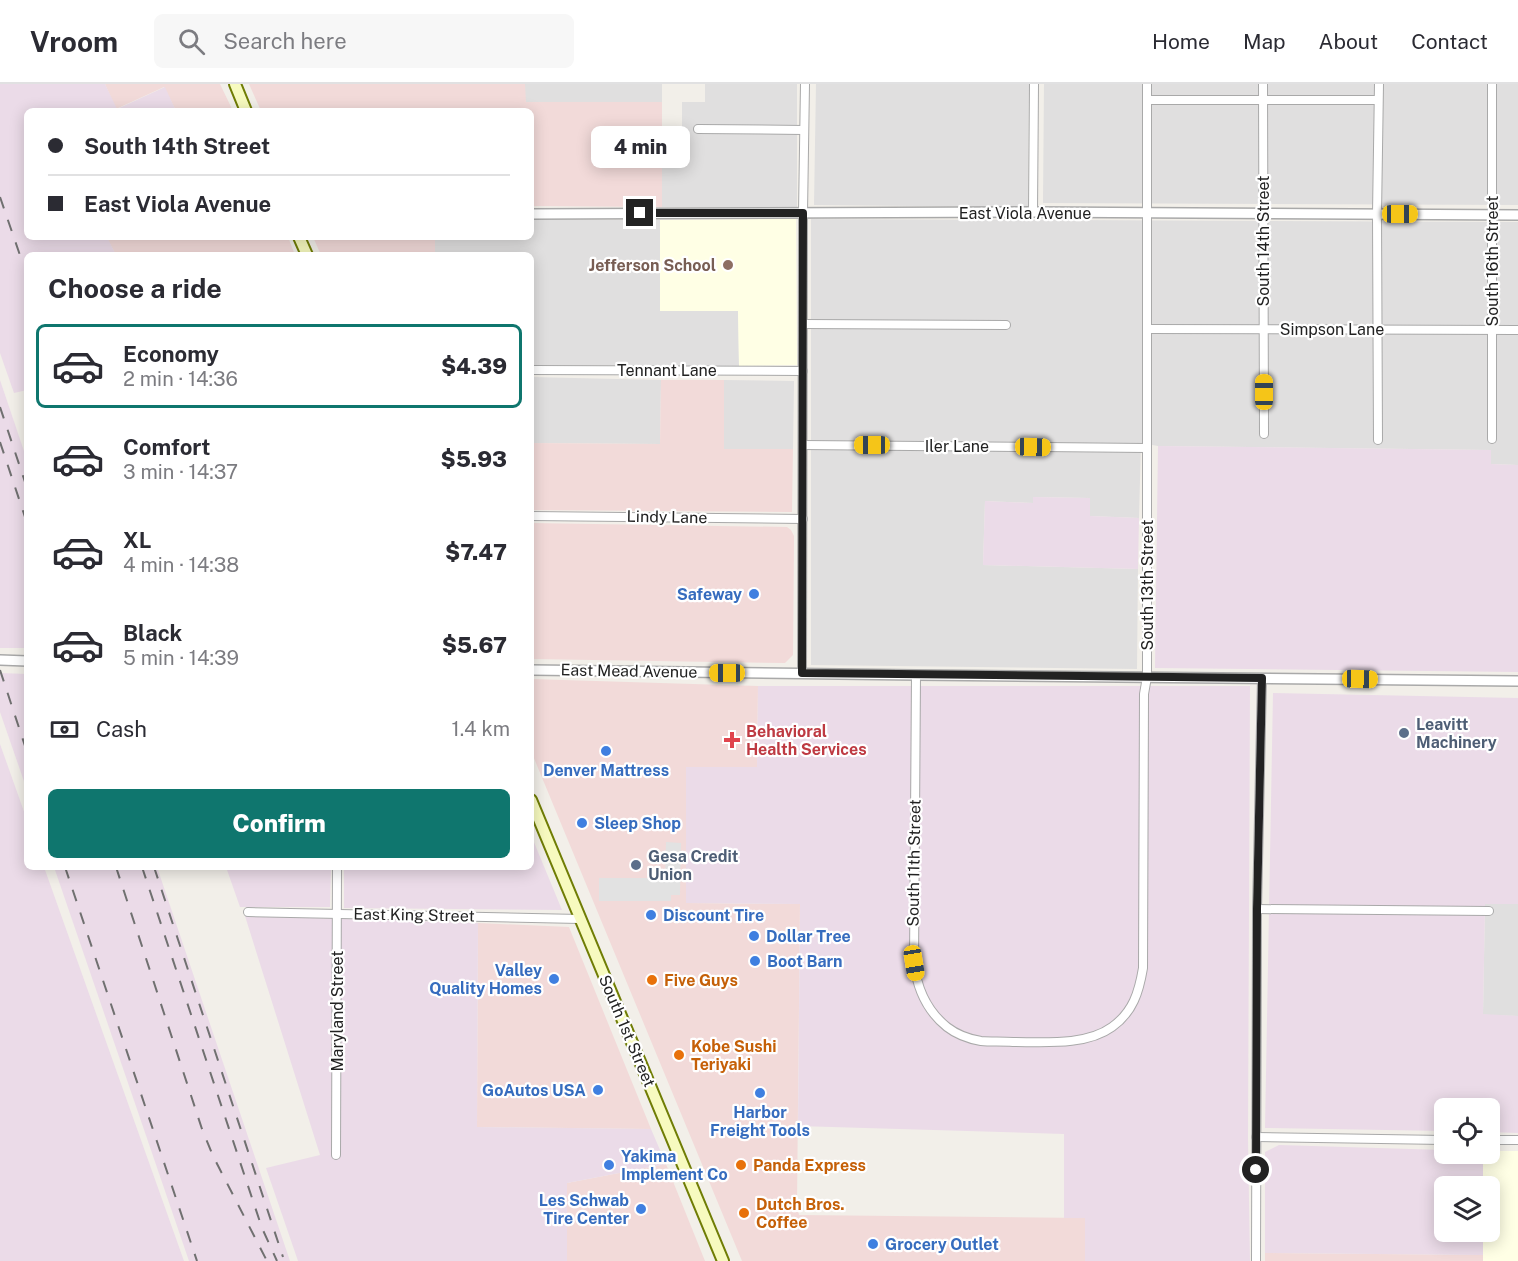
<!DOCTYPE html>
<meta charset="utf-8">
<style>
body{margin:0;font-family:"Public Sans",sans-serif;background:#f7f7f7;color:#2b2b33;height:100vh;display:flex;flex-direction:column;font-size:22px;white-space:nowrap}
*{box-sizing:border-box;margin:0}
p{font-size:20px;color:#7c7c81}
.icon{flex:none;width:33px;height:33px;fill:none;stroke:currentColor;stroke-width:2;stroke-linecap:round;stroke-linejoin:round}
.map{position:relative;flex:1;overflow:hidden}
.details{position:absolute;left:24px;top:168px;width:510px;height:618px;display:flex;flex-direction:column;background:#fff;border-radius:9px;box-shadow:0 3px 15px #0003}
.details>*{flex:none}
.banner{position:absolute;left:24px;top:24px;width:510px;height:132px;border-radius:9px;box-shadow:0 3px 15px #0003;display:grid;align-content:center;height:132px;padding:0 24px;background:#fff}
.fabs{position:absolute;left:1434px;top:1014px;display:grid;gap:12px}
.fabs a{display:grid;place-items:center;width:66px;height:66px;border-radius:9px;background:#fff;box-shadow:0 3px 15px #0003;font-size:30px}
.end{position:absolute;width:27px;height:27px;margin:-14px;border:8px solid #222;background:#fff;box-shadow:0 0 0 3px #fff}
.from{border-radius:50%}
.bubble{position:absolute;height:42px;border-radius:9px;background:#fff;box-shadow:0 3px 15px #0003;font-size:20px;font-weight:800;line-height:42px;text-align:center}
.car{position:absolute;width:18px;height:36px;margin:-18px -9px;border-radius:8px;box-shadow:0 0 4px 2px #0007;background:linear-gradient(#f5c518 24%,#345 0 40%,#f5c518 0 76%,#345 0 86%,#f5c518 0)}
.banner b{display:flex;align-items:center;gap:21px;height:57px;font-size:22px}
.banner b+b{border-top:2px solid #e1e1e2}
.banner i{width:15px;height:15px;background:#2b2b33}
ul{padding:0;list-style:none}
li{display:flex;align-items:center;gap:18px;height:84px;margin:0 12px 9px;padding:0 12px;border:3px solid transparent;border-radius:9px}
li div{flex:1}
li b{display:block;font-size:22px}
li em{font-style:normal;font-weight:800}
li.active{border-color:#0f766e}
li>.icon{width:54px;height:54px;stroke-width:1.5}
h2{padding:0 24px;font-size:27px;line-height:72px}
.pay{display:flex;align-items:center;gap:15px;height:66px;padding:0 24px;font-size:22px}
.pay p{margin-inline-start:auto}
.button{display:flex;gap:12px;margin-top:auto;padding:12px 24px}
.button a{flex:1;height:69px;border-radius:9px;background:#0f766e;color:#fff;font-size:24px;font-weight:800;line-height:69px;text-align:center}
header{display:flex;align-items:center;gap:36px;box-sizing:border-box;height:84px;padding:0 30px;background:#fff;border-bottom:2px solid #e1e1e2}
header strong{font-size:28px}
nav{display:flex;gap:33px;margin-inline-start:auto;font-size:21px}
.search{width:420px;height:54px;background:#f7f7f7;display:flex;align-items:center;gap:15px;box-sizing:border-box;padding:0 21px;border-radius:9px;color:#7c7c81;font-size:22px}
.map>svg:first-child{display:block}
.residential{fill:#e0dfdf}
.commercial{fill:#f2dad9}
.industrial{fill:#ebdbe8}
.education{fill:#ffffe5}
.parking{fill:#e2e2e2}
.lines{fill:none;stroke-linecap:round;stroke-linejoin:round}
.minor-casing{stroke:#a9a9a9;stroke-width:10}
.tertiary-casing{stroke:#a9a9a9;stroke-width:12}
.secondary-casing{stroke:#707d05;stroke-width:14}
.minor{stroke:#fff;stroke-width:8}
.tertiary{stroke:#fff;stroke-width:9}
.secondary{stroke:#f7fabf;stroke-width:10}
.rail{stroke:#707070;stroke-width:2;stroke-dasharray:12 12;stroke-linecap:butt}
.route{stroke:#222;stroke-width:8}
.education-dot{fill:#8d6e63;stroke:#fff;stroke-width:2}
.shop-dot{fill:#3f7fe0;stroke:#fff;stroke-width:2}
.service-dot{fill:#5c6f8a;stroke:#fff;stroke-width:2}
.health-dot{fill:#e0444e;stroke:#fff;stroke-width:2}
.food-dot{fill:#e8710a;stroke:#fff;stroke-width:2}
.labels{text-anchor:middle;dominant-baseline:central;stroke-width:4.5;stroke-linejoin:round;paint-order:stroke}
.street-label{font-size:16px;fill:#222;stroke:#fff}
.education-label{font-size:16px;font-weight:bold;fill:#785e54;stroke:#fff;text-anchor:end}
.shop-label{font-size:16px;font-weight:bold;fill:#366cbe;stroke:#fff;text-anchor:start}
.service-label{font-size:16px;font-weight:bold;fill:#4e5e75;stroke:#fff;text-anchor:start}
.health-label{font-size:16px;font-weight:bold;fill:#be3a42;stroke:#fff;text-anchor:start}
.food-label{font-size:16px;font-weight:bold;fill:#c56008;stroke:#fff;text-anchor:start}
</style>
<header>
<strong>Vroom</strong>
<div class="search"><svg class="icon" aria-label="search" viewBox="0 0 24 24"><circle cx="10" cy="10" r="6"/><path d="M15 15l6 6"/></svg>Search here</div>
<nav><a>Home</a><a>Map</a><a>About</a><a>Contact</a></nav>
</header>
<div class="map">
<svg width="1518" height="1177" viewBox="0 0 1518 1177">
<rect width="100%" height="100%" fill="#f2efe9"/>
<g class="residential">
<rect x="525" y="0" width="137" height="18"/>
<path d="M705,0H797V124L662,123V74H682V18H705Z"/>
<path d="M816,0H1029L1028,123L814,121Z"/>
<path d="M1044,0H1518V121L1043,119Z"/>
<path d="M811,135L1518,138V381L1491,380V366L1158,362L1141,359L1139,434L1090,432V414L1033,413V419L985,417L983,481L1138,485L1137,585L811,581Z"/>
<path d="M531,136H660V227H738L739,282L531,281V171H435V153H531Z"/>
<path d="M531,293L661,296L660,360L531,359Z"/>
<path d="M724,296L794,297L793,365H723Z"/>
<path d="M1485,820H1518V932L1483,931Z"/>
</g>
<g class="commercial">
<path d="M105,0H220L233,27H176L164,3L116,25Z"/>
<path d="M249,0H525L526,18H662V123L531,122V27H261Z"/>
<path d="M106,153H288L295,171H116Z"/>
<path d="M313,153H435V171H321Z"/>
<path d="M661,296H724V365H793L792,428L531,426V359L660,360Z"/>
<path d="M531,439L787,443L791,446L794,452L793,571L785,579L531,575Z"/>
<path d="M531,595L758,602L757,683H686V819L800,820L797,1121L799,1131L1085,1134V1177H742L531,667Z"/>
<path d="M478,839L569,843L651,1045L477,1043Z"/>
<path d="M666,1080L705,1177H567V1099Z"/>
<path d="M1265,1169L1483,1171V1177H1265Z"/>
</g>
<g class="industrial">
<path d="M0,0H105L117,25L165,3L176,27H27V153H107L116,171H27V306L14,309L0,269Z"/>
<path d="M0,296L27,376V564H0Z"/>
<path d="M1158,362L1491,366V380L1518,381V588L1155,584Z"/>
<path d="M1033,413L1090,414V432L1139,434L1138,485L983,481L985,417L1033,419Z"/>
<path d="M0,589L27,590V706L0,628Z"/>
<path d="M758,602H1250L1248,1055L1250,1177H1085V1134H1064V1050L798,1042L800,820L686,819V683H757Z"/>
<path d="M1273,609L1518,614V820H1485L1483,930L1518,932V1049L1490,1048V1024H1444V1047L1265,1044Z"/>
<path d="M0,660L27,736V783H44L184,1177H0Z"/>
<path d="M531,751L562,826L344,824V783H531Z"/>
<path d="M54,783H157L290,1177H189Z"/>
<path d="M226,783H331L330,823H240Z"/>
<path d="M245,832L478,839L477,1043L651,1045L666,1080L567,1099V1177H298L266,1084L320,1071Z"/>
<path d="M1279,1061L1444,1066V1070H1483V1102H1444V1148H1483V1171L1265,1169V1068Z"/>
</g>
<g class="education">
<path d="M796,135L797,281L739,282L738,227H660V136Z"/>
<path d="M1490,1067H1518V1177H1483V1148H1490V1102H1483V1070H1490Z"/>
</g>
<path class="parking" d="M666,758L681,759L680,811H671V817H599V794H665Z"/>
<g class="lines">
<g class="minor-casing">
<g id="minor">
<path d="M1263,0L1264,350"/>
<path d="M1492,0V355"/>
<path d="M1147,16H1378"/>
<path d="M698,45L804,46"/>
<path d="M1033,128L1034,0"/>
<path d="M803,240L1006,241"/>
<path d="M1147,245L1518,246"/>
<path d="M531,286L803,287"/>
<path d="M1378,356L1377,130L1379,0"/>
<path d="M803,361L1147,364"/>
<path d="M531,432L803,435"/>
<path d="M802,589L803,129L805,0"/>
<path d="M916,591L914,879C917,904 927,927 947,943C956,950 969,955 981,957C991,958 1002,957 1013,958C1043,958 1086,962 1112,943C1133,928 1139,908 1143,884L1144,610L1147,593V0"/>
<path d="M1257,825L1489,827"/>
<path d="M248,828L580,835"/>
<path d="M1256,1053L1444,1056"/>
<path d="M1490,1056H1518"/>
<path d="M336,1071L337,783"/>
<path d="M1256,1177L1257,825L1262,594"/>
</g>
</g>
<g class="tertiary-casing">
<g id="tertiary">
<path d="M531,130L1033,128L1518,131"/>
<path d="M0,576L27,577"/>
<path d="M531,586L916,591L1518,597"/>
</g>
</g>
<g class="secondary-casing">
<g id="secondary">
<path d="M235,0L246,27"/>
<path d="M299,153L307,171"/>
<path d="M531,716L723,1177"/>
</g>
</g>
<use href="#minor" class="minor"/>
<use href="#tertiary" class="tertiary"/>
<use href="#secondary" class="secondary"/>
<g class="rail">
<path d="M0,113L23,180"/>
<path d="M0,323L27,404"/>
<path d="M0,358L27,439"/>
<path d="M0,586L27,668"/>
<path d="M65,783L197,1177"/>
<path d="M116,783L202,1045L213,1072L267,1177"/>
<path d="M142,783L262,1144L277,1177"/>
<path d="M154,783L283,1173"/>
</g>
</g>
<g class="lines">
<path class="route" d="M640,129H803L802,589L1262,594L1257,825L1256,1086"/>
</g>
<circle class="education-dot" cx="728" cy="181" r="6"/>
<g class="shop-dot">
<circle cx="754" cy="510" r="6"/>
<circle cx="606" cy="667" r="6"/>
<circle cx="582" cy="739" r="6"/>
<circle cx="651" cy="831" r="6"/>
<circle cx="754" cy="852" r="6"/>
<circle cx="755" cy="877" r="6"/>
<circle cx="554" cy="895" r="6"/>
<circle cx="598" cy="1006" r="6"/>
<circle cx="760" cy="1009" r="6"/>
<circle cx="609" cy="1081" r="6"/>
<circle cx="641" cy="1125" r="6"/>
<circle cx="873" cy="1160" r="6"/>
</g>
<g class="service-dot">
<circle cx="1404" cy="649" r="6"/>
<circle cx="636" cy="781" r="6"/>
</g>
<path class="health-dot" d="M729 647h6v6h6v6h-6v6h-6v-6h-6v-6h6z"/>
<g class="food-dot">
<circle cx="652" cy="896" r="6"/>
<circle cx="679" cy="971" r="6"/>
<circle cx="741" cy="1081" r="6"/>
<circle cx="744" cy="1129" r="6"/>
</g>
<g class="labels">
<g class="street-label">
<text x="1025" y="129">East Viola Avenue</text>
<text transform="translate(1263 157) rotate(-90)">South 14th Street</text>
<text transform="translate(1492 177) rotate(-90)">South 16th Street</text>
<text x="1332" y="245">Simpson Lane</text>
<text x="667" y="286">Tennant Lane</text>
<text x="957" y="362">Iler Lane</text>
<text transform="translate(667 433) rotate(1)">Lindy Lane</text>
<text transform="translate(1147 501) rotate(-90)">South 13th Street</text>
<text transform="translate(629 587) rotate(1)">East Mead Avenue</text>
<text transform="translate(914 779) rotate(-89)">South 11th Street</text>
<text transform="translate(414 831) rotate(1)">East King Street</text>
<text transform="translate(337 927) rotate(-90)">Maryland Street</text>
<text transform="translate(627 947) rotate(67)">South 1st Street</text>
</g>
<g class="education-label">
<text x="716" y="181">Jefferson School</text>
</g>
<g class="shop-label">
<text x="742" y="510" text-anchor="end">Safeway</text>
<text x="606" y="686" text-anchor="middle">Denver Mattress</text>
<text x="594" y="739">Sleep Shop</text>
<text x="663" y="831">Discount Tire</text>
<text x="766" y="852">Dollar Tree</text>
<text x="767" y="877">Boot Barn</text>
<text x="542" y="886" text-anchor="end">Valley<tspan x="542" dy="18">Quality Homes</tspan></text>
<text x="586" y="1006" text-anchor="end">GoAutos USA</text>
<text x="760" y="1028" text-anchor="middle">Harbor<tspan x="760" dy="18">Freight Tools</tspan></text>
<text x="621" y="1072">Yakima<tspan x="621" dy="18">Implement Co</tspan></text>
<text x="629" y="1116" text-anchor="end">Les Schwab<tspan x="629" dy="18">Tire Center</tspan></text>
<text x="885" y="1160">Grocery Outlet</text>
</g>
<g class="service-label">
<text x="1416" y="640">Leavitt<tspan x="1416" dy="18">Machinery</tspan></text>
<text x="648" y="772">Gesa Credit<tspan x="648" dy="18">Union</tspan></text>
</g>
<g class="health-label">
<text x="746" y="647">Behavioral<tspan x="746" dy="18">Health Services</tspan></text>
</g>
<g class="food-label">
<text x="664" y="896">Five Guys</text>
<text x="691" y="962">Kobe Sushi<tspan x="691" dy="18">Teriyaki</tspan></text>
<text x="753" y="1081">Panda Express</text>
<text x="756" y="1120">Dutch Bros.<tspan x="756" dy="18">Coffee</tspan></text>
</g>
</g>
</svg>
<div class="fabs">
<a><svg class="icon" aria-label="locate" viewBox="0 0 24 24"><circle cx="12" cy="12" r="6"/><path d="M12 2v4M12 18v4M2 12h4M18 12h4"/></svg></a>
<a><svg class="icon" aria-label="layers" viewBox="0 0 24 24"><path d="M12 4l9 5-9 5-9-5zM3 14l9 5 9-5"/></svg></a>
</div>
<i class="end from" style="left:1256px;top:1086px"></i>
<i class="end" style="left:640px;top:129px"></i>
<div class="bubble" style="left:591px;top:42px;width:99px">4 min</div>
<i class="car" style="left:1400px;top:130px;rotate:90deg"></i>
<i class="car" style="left:1264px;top:308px;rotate:0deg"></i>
<i class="car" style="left:872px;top:361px;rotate:270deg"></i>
<i class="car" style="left:1033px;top:363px;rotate:91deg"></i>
<i class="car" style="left:727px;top:589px;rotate:270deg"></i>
<i class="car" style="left:1360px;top:595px;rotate:91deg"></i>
<i class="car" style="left:914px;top:879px;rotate:171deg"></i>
<div class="banner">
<b><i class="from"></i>South 14th Street</b>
<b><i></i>East Viola Avenue</b>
</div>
<section class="details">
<h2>Choose a ride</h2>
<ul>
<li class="active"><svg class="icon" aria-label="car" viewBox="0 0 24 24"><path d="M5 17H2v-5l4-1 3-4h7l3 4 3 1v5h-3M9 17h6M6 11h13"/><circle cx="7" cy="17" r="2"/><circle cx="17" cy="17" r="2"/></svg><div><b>Economy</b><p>2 min · 14:36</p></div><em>$4.39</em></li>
<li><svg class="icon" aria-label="car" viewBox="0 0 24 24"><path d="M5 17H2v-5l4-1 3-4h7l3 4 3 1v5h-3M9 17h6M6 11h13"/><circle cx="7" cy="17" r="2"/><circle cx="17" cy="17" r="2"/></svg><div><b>Comfort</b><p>3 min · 14:37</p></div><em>$5.93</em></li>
<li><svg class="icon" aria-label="car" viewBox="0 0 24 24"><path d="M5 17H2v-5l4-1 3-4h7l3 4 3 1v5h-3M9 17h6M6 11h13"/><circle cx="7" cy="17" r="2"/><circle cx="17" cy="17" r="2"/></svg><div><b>XL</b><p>4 min · 14:38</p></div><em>$7.47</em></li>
<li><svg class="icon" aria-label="car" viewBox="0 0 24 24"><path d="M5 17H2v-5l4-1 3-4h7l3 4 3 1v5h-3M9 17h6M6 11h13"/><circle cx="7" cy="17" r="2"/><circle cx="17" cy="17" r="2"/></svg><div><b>Black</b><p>5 min · 14:39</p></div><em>$5.67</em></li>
</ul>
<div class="pay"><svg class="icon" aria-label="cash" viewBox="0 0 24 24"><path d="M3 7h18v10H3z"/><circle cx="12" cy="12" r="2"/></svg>Cash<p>1.4 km</p></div>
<div class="button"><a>Confirm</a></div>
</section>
</div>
